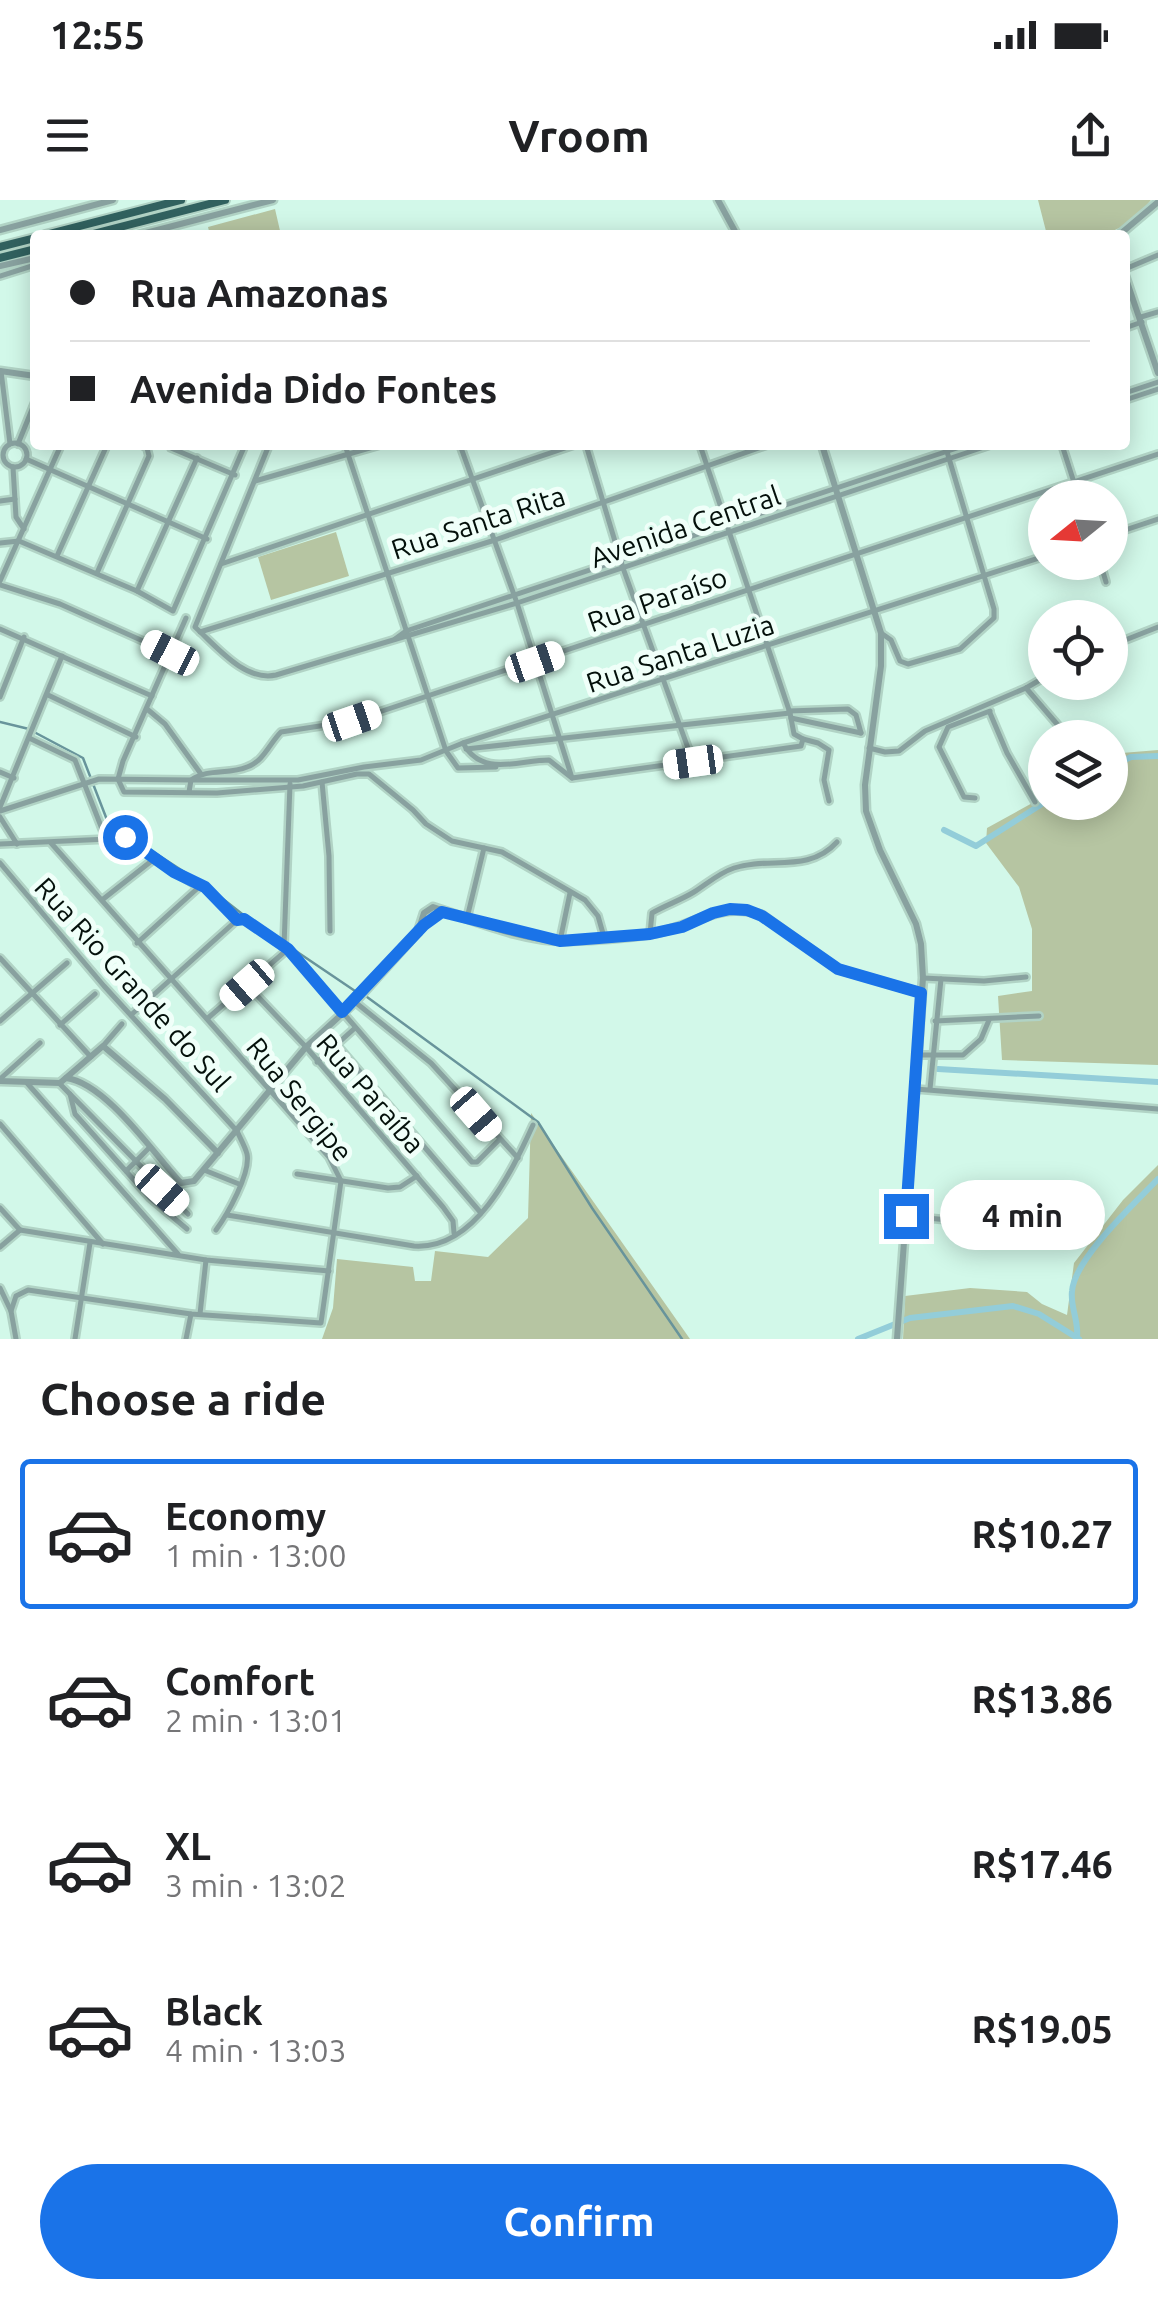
<!DOCTYPE html>
<meta charset="utf-8">
<style>
body{margin:0;font-family:Ubuntu,sans-serif;background:#f2f2f2;color:#202124;height:100vh;display:flex;flex-direction:column;font-size:38px;white-space:nowrap}
*{box-sizing:border-box;margin:0}
p{font-size:32px;color:#757577}
.icon{flex:none;width:55px;height:55px;fill:none;stroke:currentColor;stroke-width:2;stroke-linecap:round;stroke-linejoin:round}
.map{position:relative;height:1139px;overflow:hidden}
.sheet{display:flex;flex-direction:column;background:#fff;flex:1}
.sheet>*{flex:none}
.hud{position:absolute;left:30px;top:30px;width:1100px;height:220px;border-radius:10px;box-shadow:0 5px 25px #0003;display:grid;align-content:center;height:220px;padding:0 40px;background:#fff}
.needle{width:65px;rotate:252deg}
.controls{position:absolute;left:1028px;top:280px;display:grid;gap:20px}
.controls a{display:grid;place-items:center;width:100px;height:100px;border-radius:50%;background:#fff;box-shadow:0 5px 25px #0003;font-size:50px}
.end{position:absolute;width:45px;height:45px;margin:-22px;border:12px solid #1a73e8;background:#fff;box-shadow:0 0 0 5px #fff}
.from{border-radius:50%}
.bubble{position:absolute;height:70px;border-radius:35px;background:#fff;box-shadow:0 5px 25px #0003;font-size:32px;font-weight:600;line-height:70px;text-align:center}
.car{position:absolute;width:30px;height:60px;margin:-30px -15px;border-radius:12px;box-shadow:0 0 8px 2px #0007;background:linear-gradient(#fff 24%,#345 0 40%,#fff 0 76%,#345 0 86%,#fff 0)}
.hud b{display:flex;align-items:center;gap:35px;height:95px;font-size:38px}
.hud b+b{border-top:2px solid #e0e0e0}
.hud i{width:25px;height:25px;background:#202124}
ul{padding:0;list-style:none}
li{display:flex;align-items:center;gap:30px;height:150px;margin:0 20px 15px;padding:0 20px;border:5px solid transparent;border-radius:10px}
li div{flex:1}
li b{display:block;font-size:38px}
li em{font-style:normal;font-weight:600}
li.active{border-color:#1a73e8}
li>.icon{width:90px;height:90px;stroke-width:1.5}
h2{padding:0 40px;font-size:45px;line-height:120px}
.action{display:flex;gap:20px;margin-top:auto;padding:20px 40px}
.action a{flex:1;height:115px;border-radius:60px;background:#1a73e8;color:#fff;font-size:40px;font-weight:600;line-height:115px;text-align:center}
.status{display:flex;justify-content:space-between;align-items:center;height:70px;padding:0 50px;background:#fff;direction:ltr}
.status svg{height:28px;fill:currentColor}
header{display:flex;justify-content:space-between;align-items:center;height:130px;padding:0 40px;background:#fff;font-size:45px;font-weight:600}
.map>svg:first-child{display:block}
.green{fill:#b6c5a2}
.lines{fill:none;stroke-linecap:round;stroke-linejoin:round}
.stream{stroke:#68949b;stroke-width:2.5}
.canal{stroke:#93cdd9;stroke-width:6}
.minor-casing{stroke:#b1d3c5;stroke-width:10}
.tertiary-casing{stroke:#b1d3c5;stroke-width:11}
.primary-casing{stroke:#b1d3c5;stroke-width:12}
.minor{stroke:#88a19f;stroke-width:5}
.tertiary{stroke:#88a19f;stroke-width:6}
.primary{stroke:#31615f;stroke-width:8}
.route{stroke:#1a73e8;stroke-width:12}
.labels{text-anchor:middle;dominant-baseline:central;stroke-width:10;stroke-linejoin:round;paint-order:stroke}
.street-label{font-size:28px;fill:#04100b;stroke:#f0fff9}
</style>
<div class="status"><b>12:55</b><svg viewBox="0 0 49 12"><path d="M0 12V9h3v3zM5 12V6h3v6zM10 12V3h3v9zM15 12V0h3v12zM26 1h20v11H26zM47 4h2v5h-2z"/></svg></div>
<header><svg class="icon" aria-label="menu" viewBox="0 0 24 24"><path d="M4 6h16M4 12h16M4 18h16"/></svg>Vroom<svg class="icon" aria-label="share" viewBox="0 0 24 24"><path d="M12 15V3M7 8l5-5 5 5M5 13v7h14v-7"/></svg></header>
<div class="map">
<svg width="1158" height="1139" viewBox="0 0 1158 1139">
<rect width="100%" height="100%" fill="#d2f8e9"/>
<g class="green">
<path d="M1038,0H1151C1117,42 1096,35 1047,35Z"/>
<path d="M275,9L281,35H210L208,27Z"/>
<path d="M336,332L349,376L271,400L258,357Z"/>
<path d="M1158,550V865L1002,860L998,796L1032,791V729L1019,687L986,643L987,628L1045,596V602H1110V560L1122,553Z"/>
<path d="M531,913L690,1139H322L333,1108L337,1059L413,1067L415,1081H431L435,1051L488,1057L528,1018Z"/>
<path d="M1158,965V1139H903L905,1096L970,1088L1027,1092L1042,1104L1067,1115L1074,1063L1123,1000Z"/>
</g>
<g class="lines">
<g class="stream">
<path d="M0,522L29,529"/>
<path d="M34,532L83,558L109,625L127,636"/>
<path d="M138,642L203,684"/>
<path d="M209,688L246,717"/>
<path d="M253,722L358,793"/>
<path d="M367,797L538,922L592,1008L682,1139"/>
</g>
<g class="canal">
<path d="M1110,567L1131,557L1158,556"/>
<path d="M944,630L976,646L1045,602"/>
<path d="M938,869L1158,882"/>
<path d="M1077,1137C1079,1121 1070,1107 1072,1091C1075,1058 1135,1003 1158,979"/>
<path d="M858,1139L910,1118L1013,1106L1039,1114L1079,1139"/>
</g>
<g class="minor-casing">
<g id="minor">
<path d="M1125,69L1158,55"/>
<path d="M0,76L35,65"/>
<path d="M1141,117L1158,112"/>
<path d="M1125,128L1142,122"/>
<path d="M1,171L10,244"/>
<path d="M1125,193L1158,182"/>
<path d="M1125,200L1158,189"/>
<circle cx="15" cy="255" r="12"/>
<path d="M18,244L35,202"/>
<path d="M269,245L195,427C217,447 245,482 276,475L517,403L990,245"/>
<path d="M345,245L446,551L458,568L496,567"/>
<path d="M460,245L517,403L572,578"/>
<path d="M586,245L623,368L693,562"/>
<path d="M1062,245L1079,298"/>
<path d="M171,248L235,275"/>
<path d="M26,259L207,339"/>
<path d="M13,267L16,317L24,329"/>
<path d="M255,281L380,245"/>
<path d="M0,301L15,299"/>
<path d="M1110,335L1158,319"/>
<path d="M0,343L19,341L137,391L173,411L245,245"/>
<path d="M57,356L107,245"/>
<path d="M1100,362L1106,382"/>
<path d="M221,364L574,245"/>
<path d="M97,373L149,256L147,248L142,245"/>
<path d="M0,381L61,245"/>
<path d="M0,385L60,404L170,453"/>
<path d="M137,391L197,258"/>
<path d="M186,418L123,561L118,579L124,592L217,593L303,586L357,574H369L413,610L426,624L452,641L502,652L585,700L598,716L604,737"/>
<path d="M0,429L152,496"/>
<path d="M200,432L495,340L767,245"/>
<path d="M881,433L891,440L900,461L908,464L960,449L994,418V409L945,245"/>
<path d="M395,439L406,431L966,245"/>
<path d="M1110,446L1158,427"/>
<path d="M1026,488L1069,538"/>
<path d="M48,495L136,537"/>
<path d="M0,497L24,437"/>
<path d="M147,509L165,524L201,574"/>
<path d="M789,511L848,509L856,515L861,533"/>
<path d="M990,513L1007,553L1035,602"/>
<path d="M791,518L861,533"/>
<path d="M29,538L75,560L106,639"/>
<path d="M803,539L818,543L829,550L824,580L829,601"/>
<path d="M463,543C482,578 519,560 549,560L572,578L801,546L803,539L794,534L790,513L700,245"/>
<path d="M869,548L885,552L899,551L925,531L1026,488L1045,477"/>
<path d="M466,549L790,513"/>
<path d="M0,572L14,578"/>
<path d="M322,582L329,656L330,731"/>
<path d="M189,592L191,580H298L364,567L421,560L463,543L1045,356"/>
<path d="M975,598L964,597L939,547L948,527L990,511"/>
<path d="M0,607L62,456"/>
<path d="M0,611L99,579L191,580C208,568 229,575 247,567C264,561 269,544 281,532L352,521L1158,254"/>
<path d="M0,617L17,644"/>
<path d="M0,644L130,638L154,659L199,687H205L237,720L245,719L288,749L472,962H477L499,940"/>
<path d="M0,663L104,786L237,931C240,938 245,946 247,954C251,973 227,1015 216,1030"/>
<path d="M102,700L154,659"/>
<path d="M467,718L484,648"/>
<path d="M650,734L652,713C666,705 681,700 694,692C708,683 719,673 734,668C769,656 808,674 837,642"/>
<path d="M560,741L570,693"/>
<path d="M137,743L199,687"/>
<path d="M284,746L290,584"/>
<path d="M0,758L91,857"/>
<path d="M923,778L984,781L1026,777"/>
<path d="M247,785L306,847L443,1007L453,1021L454,1033"/>
<path d="M355,802L431,863L518,958"/>
<path d="M131,815L237,720"/>
<path d="M208,818L288,749"/>
<path d="M0,821L67,763"/>
<path d="M935,821L1039,816"/>
<path d="M60,825L95,794"/>
<path d="M337,845L481,1013"/>
<path d="M103,846L122,824"/>
<path d="M917,855H963L981,839L989,820"/>
<path d="M317,862L355,828"/>
<path d="M0,879L40,843"/>
<path d="M27,883L178,1054"/>
<path d="M60,884L188,1014"/>
<path d="M916,889L1158,909"/>
<path d="M930,889L941,779"/>
<path d="M70,894L75,914L150,998L187,1029"/>
<path d="M0,924L103,1044"/>
<path d="M204,970L239,984"/>
<path d="M126,971L149,948"/>
<path d="M297,974L388,988L400,987L417,976"/>
<path d="M0,1008L20,1030"/>
<path d="M227,1015L414,1046C475,1050 511,973 533,925"/>
<path d="M907,1016L979,1023L1046,1024"/>
<path d="M20,1030L206,1060L329,1071"/>
<path d="M0,1047L20,1030"/>
<path d="M0,1088L11,1111L16,1139"/>
<path d="M11,1111L16,1096L28,1090L191,1114L321,1123L341,981L329,957L51,643"/>
<path d="M200,1114L206,1060"/>
<path d="M75,1139L90,1043"/>
<path d="M186,1139L191,1114"/>
</g>
</g>
<g class="tertiary-casing">
<g id="tertiary">
<path d="M718,0L737,35"/>
<path d="M0,30L113,0"/>
<path d="M138,35L273,0"/>
<path d="M1119,35L1158,2"/>
<path d="M0,66L35,58"/>
<path d="M1125,76L1158,173"/>
<path d="M0,171L35,176"/>
<path d="M822,245L881,433V466L865,585L866,611L880,650L916,724L921,744L923,778L897,1139"/>
<path d="M418,732L424,713L433,707C474,720 523,742 567,741C594,740 624,738 651,734C694,727 718,700 762,715L838,769L921,793"/>
<path d="M66,878C106,883 153,953 181,983L194,981L306,847L355,802L424,725L437,713L445,712"/>
<path d="M0,881L60,883L103,846L165,899L218,953"/>
</g>
</g>
<g class="primary-casing">
<g id="primary">
<path d="M45,35L181,0"/>
<path d="M89,35L225,0"/>
<path d="M0,47L35,38"/>
<path d="M0,58L35,49"/>
</g>
</g>
<use href="#minor" class="minor"/>
<use href="#tertiary" class="tertiary"/>
<use href="#primary" class="primary"/>
</g>
<g class="lines">
<path class="route" d="M125,637L174,672L205,687L237,720L244,719L288,749L342,812L424,725L442,712L560,741L650,734L682,727L713,713L730,709L747,710L762,716L838,769L921,793L906,1016"/>
</g>
<g class="labels">
<g class="street-label">
<text transform="translate(478 322) rotate(-18)">Rua Santa Rita</text>
<text transform="translate(685 326) rotate(-19)">Avenida Central</text>
<text transform="translate(657 399) rotate(-19)">Rua Paraíso</text>
<text transform="translate(680 453) rotate(-18)">Rua Santa Luzia</text>
<text transform="translate(133 784) rotate(48)">Rua Rio Grande do Sul</text>
<text transform="translate(371 893) rotate(49)">Rua Paraíba</text>
<text transform="translate(300 899) rotate(51)">Rua Sergipe</text>
</g>
</g>
</svg>
<div class="controls">
<a><svg class="needle" viewBox="-14 -14 28 28"><path d="M0-13l5 13h-10z" fill="#e53935"/><path d="M0 13l5-13h-10z" fill="#757577"/></svg></a>
<a><svg class="icon" aria-label="locate" viewBox="0 0 24 24"><circle cx="12" cy="12" r="6"/><path d="M12 2v4M12 18v4M2 12h4M18 12h4"/></svg></a>
<a><svg class="icon" aria-label="layers" viewBox="0 0 24 24"><path d="M12 4l9 5-9 5-9-5zM3 14l9 5 9-5"/></svg></a>
</div>
<i class="end from" style="left:125px;top:637px"></i>
<i class="end" style="left:906px;top:1016px"></i>
<div class="bubble" style="left:940px;top:980px;width:165px">4 min</div>
<i class="car" style="left:170px;top:453px;rotate:297deg"></i>
<i class="car" style="left:535px;top:462px;rotate:71deg"></i>
<i class="car" style="left:352px;top:521px;rotate:71deg"></i>
<i class="car" style="left:693px;top:562px;rotate:262deg"></i>
<i class="car" style="left:247px;top:785px;rotate:229deg"></i>
<i class="car" style="left:476px;top:914px;rotate:139deg"></i>
<i class="car" style="left:162px;top:990px;rotate:132deg"></i>
<div class="hud">
<b><i class="from"></i>Rua Amazonas</b>
<b><i></i>Avenida Dido Fontes</b>
</div>
</div>
<section class="sheet">
<h2>Choose a ride</h2>
<ul>
<li class="active"><svg class="icon" aria-label="car" viewBox="0 0 24 24"><path d="M5 17H2v-5l4-1 3-4h7l3 4 3 1v5h-3M9 17h6M6 11h13"/><circle cx="7" cy="17" r="2"/><circle cx="17" cy="17" r="2"/></svg><div><b>Economy</b><p>1 min · 13:00</p></div><em>R$10.27</em></li>
<li><svg class="icon" aria-label="car" viewBox="0 0 24 24"><path d="M5 17H2v-5l4-1 3-4h7l3 4 3 1v5h-3M9 17h6M6 11h13"/><circle cx="7" cy="17" r="2"/><circle cx="17" cy="17" r="2"/></svg><div><b>Comfort</b><p>2 min · 13:01</p></div><em>R$13.86</em></li>
<li><svg class="icon" aria-label="car" viewBox="0 0 24 24"><path d="M5 17H2v-5l4-1 3-4h7l3 4 3 1v5h-3M9 17h6M6 11h13"/><circle cx="7" cy="17" r="2"/><circle cx="17" cy="17" r="2"/></svg><div><b>XL</b><p>3 min · 13:02</p></div><em>R$17.46</em></li>
<li><svg class="icon" aria-label="car" viewBox="0 0 24 24"><path d="M5 17H2v-5l4-1 3-4h7l3 4 3 1v5h-3M9 17h6M6 11h13"/><circle cx="7" cy="17" r="2"/><circle cx="17" cy="17" r="2"/></svg><div><b>Black</b><p>4 min · 13:03</p></div><em>R$19.05</em></li>
</ul>
<div class="action"><a>Confirm</a></div>
</section>
